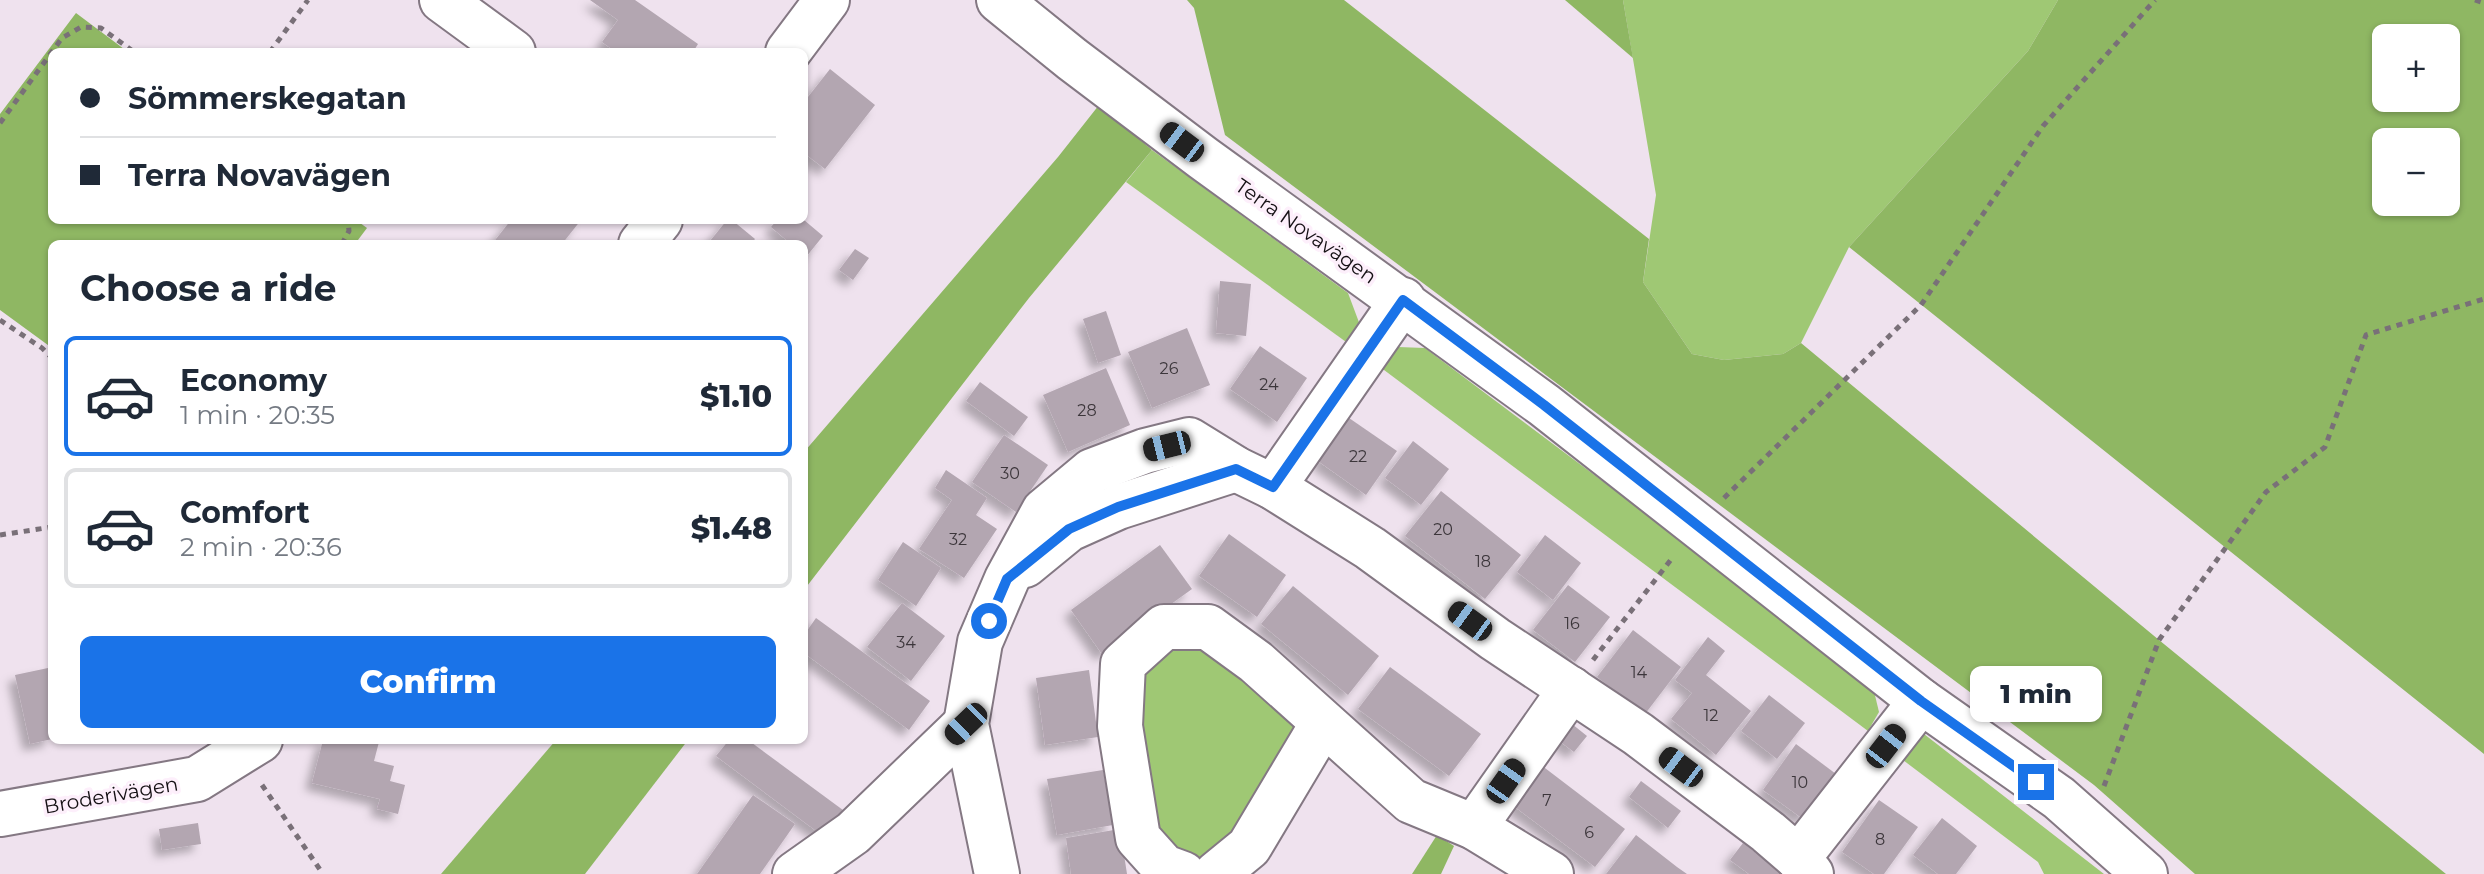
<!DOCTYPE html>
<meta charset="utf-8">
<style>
body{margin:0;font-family:Montserrat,sans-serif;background:#f2f2f3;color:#1f2937;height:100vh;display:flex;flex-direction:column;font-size:30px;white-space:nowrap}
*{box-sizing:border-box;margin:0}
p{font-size:26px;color:#747a83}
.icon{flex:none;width:44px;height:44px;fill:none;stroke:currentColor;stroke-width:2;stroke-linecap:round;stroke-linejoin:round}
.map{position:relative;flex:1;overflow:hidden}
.drawer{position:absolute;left:48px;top:240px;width:760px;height:504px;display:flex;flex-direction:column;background:#fff;border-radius:12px;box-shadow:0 2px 6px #0004}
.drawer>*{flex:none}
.hud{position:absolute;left:48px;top:48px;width:760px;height:176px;border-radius:12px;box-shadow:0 2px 6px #0004;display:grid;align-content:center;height:176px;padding:0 32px;background:#fff}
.tools{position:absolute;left:2372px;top:24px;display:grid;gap:16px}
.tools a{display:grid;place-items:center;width:88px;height:88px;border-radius:12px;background:#fff;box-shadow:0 2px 6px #0004;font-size:40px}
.end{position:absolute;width:36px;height:36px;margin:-18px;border:10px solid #1a73e8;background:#fff;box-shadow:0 0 0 4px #fff}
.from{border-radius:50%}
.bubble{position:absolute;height:56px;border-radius:12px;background:#fff;box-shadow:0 2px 6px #0004;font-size:26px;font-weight:800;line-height:56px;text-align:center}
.car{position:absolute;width:24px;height:48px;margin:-24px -12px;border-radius:10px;box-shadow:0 0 6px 2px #0007;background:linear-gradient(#222 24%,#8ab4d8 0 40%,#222 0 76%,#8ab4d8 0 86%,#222 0)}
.hud b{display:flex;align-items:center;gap:28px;height:76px;font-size:30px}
.hud b+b{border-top:2px solid #e0e1e3}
.hud i{width:20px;height:20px;background:#1f2937}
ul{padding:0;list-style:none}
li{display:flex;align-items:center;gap:24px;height:120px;margin:0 16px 12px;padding:0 16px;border:4px solid #e0e1e3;border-radius:12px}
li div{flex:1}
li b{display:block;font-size:30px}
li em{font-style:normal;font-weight:800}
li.current{border-color:#1a73e8}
li>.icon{width:72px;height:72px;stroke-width:1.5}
h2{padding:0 32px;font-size:36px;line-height:96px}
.action{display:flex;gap:16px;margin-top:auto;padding:16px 32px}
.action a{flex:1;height:92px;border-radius:12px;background:#1a73e8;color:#fff;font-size:32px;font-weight:800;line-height:92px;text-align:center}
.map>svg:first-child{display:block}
.green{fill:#9fc874}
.forest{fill:#8fb763;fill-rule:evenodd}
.building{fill:#b3a6b1;filter:url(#shadow)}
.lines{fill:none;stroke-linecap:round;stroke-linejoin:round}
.minor-casing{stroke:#847883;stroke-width:48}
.path{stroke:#797078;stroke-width:5;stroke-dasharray:6 6;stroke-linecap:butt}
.minor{stroke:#fff;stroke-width:44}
.route{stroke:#1a73e8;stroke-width:10}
.labels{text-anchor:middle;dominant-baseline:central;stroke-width:7;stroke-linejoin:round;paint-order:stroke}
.number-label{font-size:16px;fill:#3c363b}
.street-label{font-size:20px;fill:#151014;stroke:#fdeffb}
</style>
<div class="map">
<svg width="2484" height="874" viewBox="0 0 2484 874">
<defs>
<filter id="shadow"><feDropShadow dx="-7" dy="7" stdDeviation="4" flood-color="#0004"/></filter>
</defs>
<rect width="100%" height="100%" fill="#efe2ee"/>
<g class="green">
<path d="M1623,0H2058L2028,51L1849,247L1801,343L1783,354L1724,360L1692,354L1643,282L1656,195Z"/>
<path d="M1152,150L1348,293L1360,325L1353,347L1126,182Z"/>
<path d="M1398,347L1425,348L1872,683L1879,712L1868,731L1380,367Z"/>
<path d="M1207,635L1313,727L1207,873L1148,833L1132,671L1170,637Z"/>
<path d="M1924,734L2104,874H2044L2038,862L1899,757Z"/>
</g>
<g class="forest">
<path d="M1187,0H1344L1649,239L1643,282L1692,354L1724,360L1783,354L1801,343L2159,640L2446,874H2195L2094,785L1225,135L1194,8Z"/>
<path d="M1565,0H1623L1633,58Z"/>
<path d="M2058,0H2484V754L1849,247L2028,51ZM2386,38H2446V98H2386ZM2446,142V202H2386V142Z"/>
<path d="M76,13L128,52H52V220H356L367,228L355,244H52V348L0,310V114Z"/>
<path d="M1099,105L1152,150L1029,298L804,590V452L1058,157Z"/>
<path d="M556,740H688L585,874H441Z"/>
<path d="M1437,835L1454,846L1441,874H1412Z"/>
</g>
<g class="building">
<path d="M590,0H635L698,44L693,52H616L602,42L618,20Z"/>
<path d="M830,69L875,105L825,169L804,153V102Z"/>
<path d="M511,220H581L562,244H492Z"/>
<path d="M727,220H732L755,239L751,244H714L710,241Z"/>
<path d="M777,220H804L823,236L806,257L804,244H791L771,227Z"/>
<path d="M855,249L869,258L853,280L839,270Z"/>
<path d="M1220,281L1251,284L1246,336L1216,333Z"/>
<path d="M1106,311L1121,355L1098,363L1083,319Z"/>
<path d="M1187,328L1210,385L1152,408L1128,352Z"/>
<path d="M1260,346L1307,378L1277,422L1230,389Z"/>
<path d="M1106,368L1130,425L1068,452L1043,395Z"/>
<path d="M980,382L1028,417L1014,436L966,401Z"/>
<path d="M1349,418L1397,451L1366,495L1318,461Z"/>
<path d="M1004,435L1048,465L1016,512L972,482Z"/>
<path d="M1413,441L1449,469L1421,505L1385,478Z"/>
<path d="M946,470L987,498L976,515L997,529L964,578L919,549L952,500L935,488Z"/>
<path d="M1441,491L1521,555L1485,599L1405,536Z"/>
<path d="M1229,534L1286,575L1257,617L1199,576Z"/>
<path d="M1545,535L1581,563L1553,600L1517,572Z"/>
<path d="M903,542L941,568L916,606L878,580Z"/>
<path d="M1160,545L1192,589L1102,654L1071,610Z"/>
<path d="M1568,585L1610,617L1575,662L1533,630Z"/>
<path d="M1293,586L1379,656L1348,695L1261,624Z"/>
<path d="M902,603L945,636L911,681L867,647Z"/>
<path d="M816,618L930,701L909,730L804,653V635Z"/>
<path d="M1633,630L1681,667L1645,714L1597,677Z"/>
<path d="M1708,637L1725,651L1706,675L1751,711L1716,755L1671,719L1692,693L1675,680Z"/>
<path d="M1390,667L1481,734L1449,776L1358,709Z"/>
<path d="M48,668L52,687V739L30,744L15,675Z"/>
<path d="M1089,670L1098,737L1045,745L1036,678Z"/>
<path d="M1769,695L1805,723L1777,759L1741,731Z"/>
<path d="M1567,720L1587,736L1574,752L1554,737Z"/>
<path d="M323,740L379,742L374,761L394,766L390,781L405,785L398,814L377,809L380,799L312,783Z"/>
<path d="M729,740H748L847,813L827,839L716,756Z"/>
<path d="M1796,744L1836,774L1803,819L1763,790Z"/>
<path d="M1541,765L1625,829L1595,867L1511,804Z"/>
<path d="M1103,770L1113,825L1057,835L1047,779Z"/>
<path d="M1641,781L1681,811L1668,828L1629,797Z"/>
<path d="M753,795L795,824L760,874H697Z"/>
<path d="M1879,800L1918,827L1884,874H1874L1842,852Z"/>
<path d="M1942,818L1977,846L1956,874H1938L1913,855Z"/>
<path d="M198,823L201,844L162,850L159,829Z"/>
<path d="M1120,829L1127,874H1071L1066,838Z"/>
<path d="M1636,835L1677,867L1687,874H1606Z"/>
<path d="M1743,843L1784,874H1749L1730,860Z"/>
</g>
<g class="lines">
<g class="minor-casing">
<g id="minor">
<path d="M442,0L513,52"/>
<path d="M999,0L1072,59L1203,158L1544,405L1921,701L2059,798L2145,874"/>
<path d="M788,52L827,0"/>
<path d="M641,244L660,220"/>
<path d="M1273,487L1403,300"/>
<path d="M1025,565L1069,529L1118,507L1236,469"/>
<path d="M0,814L197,779L260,740"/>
<path d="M1474,827L1571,689"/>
<path d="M1798,858L1921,701"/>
<path d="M795,874L853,833L966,724"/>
<path d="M997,874L966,724L980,642L1007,579L1044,511L1092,471L1145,451L1189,440L1236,469L1273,487L1370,548L1495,639L1638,734L1768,832L1798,858L1811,874"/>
<path d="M1183,874L1164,867L1138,838L1120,726L1123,664L1164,627H1208L1256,662L1411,801L1474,827L1551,874"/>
<path d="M1216,874L1249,847L1323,723"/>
</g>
</g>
<g class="path">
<path d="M2475,0L2484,3"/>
<path d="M270,52L308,0"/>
<path d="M0,123L62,38L81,27L101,28L134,52"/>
<path d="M342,244L349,231L348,220"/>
<path d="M0,320L42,348L52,358"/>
<path d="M1724,498L1921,305L2043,126L2155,0"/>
<path d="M0,535L52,527"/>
<path d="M1593,660L1673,557"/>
<path d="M262,785L323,874"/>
<path d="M2104,786L2159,640L2266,492L2325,447L2366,335L2484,299"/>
</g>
<use href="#minor" class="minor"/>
</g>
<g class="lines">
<path class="route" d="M989,621L1007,579L1069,529L1118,507L1236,469L1273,487L1403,300L1544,405L1921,701L2036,782"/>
</g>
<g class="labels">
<g class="number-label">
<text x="1169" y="368">26</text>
<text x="1269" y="384">24</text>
<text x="1087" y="410">28</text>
<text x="1358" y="456">22</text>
<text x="1010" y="473">30</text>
<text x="1443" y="529">20</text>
<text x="958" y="539">32</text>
<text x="1483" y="561">18</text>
<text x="1572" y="623">16</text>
<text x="906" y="642">34</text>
<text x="1639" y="672">14</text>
<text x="1711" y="715">12</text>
<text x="1800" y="782">10</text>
<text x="1547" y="800">7</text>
<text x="1589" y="832">6</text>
<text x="1880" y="839">8</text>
</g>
<g class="street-label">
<text transform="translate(1306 231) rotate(35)">Terra Novavägen</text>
<text transform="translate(111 795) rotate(-10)">Broderivägen</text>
</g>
</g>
</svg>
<div class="tools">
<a>+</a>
<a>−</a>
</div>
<i class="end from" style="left:989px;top:621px"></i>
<i class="end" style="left:2036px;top:782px"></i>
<div class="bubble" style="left:1970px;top:666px;width:132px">1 min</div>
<i class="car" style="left:1182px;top:142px;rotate:307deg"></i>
<i class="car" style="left:1167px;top:446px;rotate:256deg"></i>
<i class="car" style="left:1470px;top:621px;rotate:306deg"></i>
<i class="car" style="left:966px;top:724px;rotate:226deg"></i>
<i class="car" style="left:1886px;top:746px;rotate:38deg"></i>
<i class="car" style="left:1681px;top:767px;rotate:307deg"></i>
<i class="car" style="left:1506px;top:781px;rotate:35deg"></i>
<div class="hud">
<b><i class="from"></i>Sömmerskegatan</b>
<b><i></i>Terra Novavägen</b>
</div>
<section class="drawer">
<h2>Choose a ride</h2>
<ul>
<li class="current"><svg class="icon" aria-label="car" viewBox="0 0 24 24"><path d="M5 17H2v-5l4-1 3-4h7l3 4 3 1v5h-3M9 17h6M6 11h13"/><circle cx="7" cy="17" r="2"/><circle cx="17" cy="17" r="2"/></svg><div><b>Economy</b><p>1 min · 20:35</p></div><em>$1.10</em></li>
<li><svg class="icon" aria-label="car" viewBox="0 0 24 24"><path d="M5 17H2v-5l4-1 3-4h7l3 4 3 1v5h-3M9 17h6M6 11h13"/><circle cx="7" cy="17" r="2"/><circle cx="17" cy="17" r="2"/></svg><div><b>Comfort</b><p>2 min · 20:36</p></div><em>$1.48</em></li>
</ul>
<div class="action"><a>Confirm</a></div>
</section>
</div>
